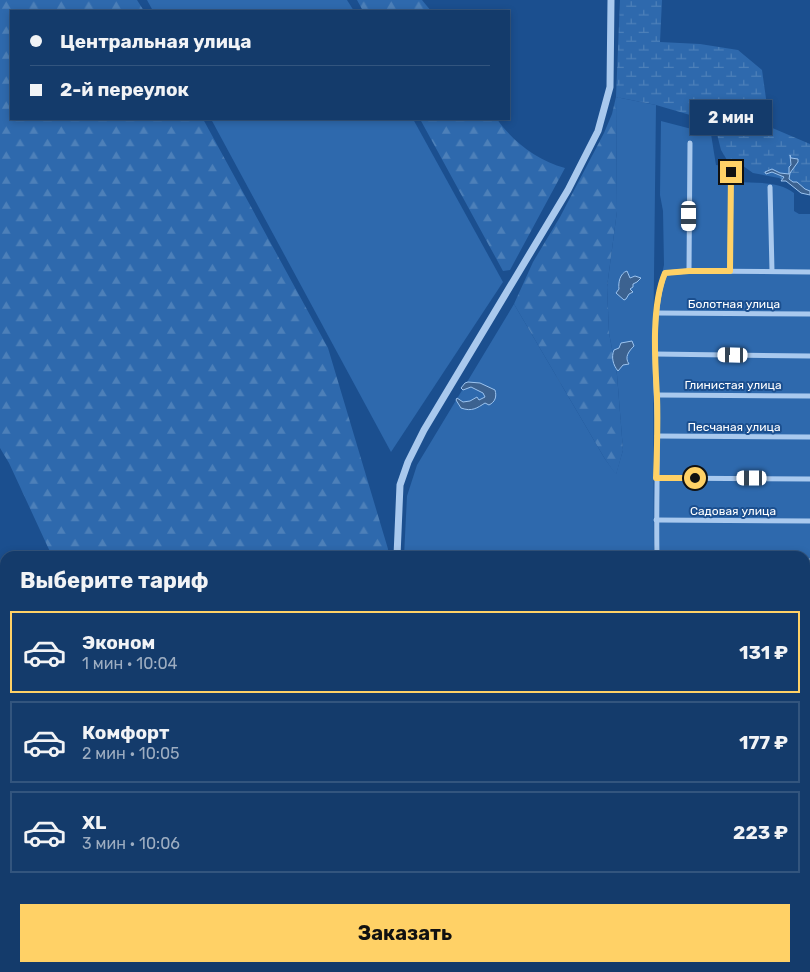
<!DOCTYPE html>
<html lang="ru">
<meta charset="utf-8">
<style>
body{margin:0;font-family:Rubik,sans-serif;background:#214673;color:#f1f3f6;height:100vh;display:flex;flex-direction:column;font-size:19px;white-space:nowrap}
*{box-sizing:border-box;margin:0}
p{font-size:16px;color:#9dadc1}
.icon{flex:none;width:28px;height:28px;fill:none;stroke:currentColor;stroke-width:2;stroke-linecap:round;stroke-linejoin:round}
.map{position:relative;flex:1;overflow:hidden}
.sheet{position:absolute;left:0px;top:551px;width:810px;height:421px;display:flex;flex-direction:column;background:#143b6b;border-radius:15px 15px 0 0;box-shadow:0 2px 8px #0003,0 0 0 1px #33557e}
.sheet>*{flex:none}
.hud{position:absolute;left:10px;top:10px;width:500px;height:110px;border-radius:0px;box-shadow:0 2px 8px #0003,0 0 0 1px #33557e;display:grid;align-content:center;height:110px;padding:0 20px;background:#143b6b}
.end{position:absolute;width:22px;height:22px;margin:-11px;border:6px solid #ffd166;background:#111;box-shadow:0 0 0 2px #111}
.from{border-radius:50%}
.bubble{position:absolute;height:35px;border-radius:0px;background:#143b6b;box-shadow:0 2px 8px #0003,0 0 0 1px #33557e;font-size:16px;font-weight:700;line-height:35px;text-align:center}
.car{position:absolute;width:15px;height:30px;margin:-15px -8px;border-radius:6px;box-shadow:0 0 4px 1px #0007;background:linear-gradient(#fff 24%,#345 0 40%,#fff 0 76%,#345 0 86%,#fff 0)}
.hud b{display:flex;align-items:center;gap:18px;height:48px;font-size:19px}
.hud b+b{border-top:1px solid #33557e}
.hud i{width:12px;height:12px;background:#f1f3f6}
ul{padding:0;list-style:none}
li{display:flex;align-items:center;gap:15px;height:82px;margin:0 10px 8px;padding:0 10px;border:2px solid #33557e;border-radius:0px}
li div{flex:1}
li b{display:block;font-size:19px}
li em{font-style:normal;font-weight:700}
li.on{border-color:#ffd166}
li>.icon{width:45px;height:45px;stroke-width:1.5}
h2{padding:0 20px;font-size:22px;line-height:60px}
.button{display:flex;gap:10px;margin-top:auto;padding:10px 20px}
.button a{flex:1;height:58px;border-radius:0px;background:#ffd166;color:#111;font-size:20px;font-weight:700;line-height:58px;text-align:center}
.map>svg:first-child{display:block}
.green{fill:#2e69ad}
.forest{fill:url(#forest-firs)}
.wetland{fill:url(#wetland-marsh)}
.water{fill:#3c6290;stroke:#9cc4f0}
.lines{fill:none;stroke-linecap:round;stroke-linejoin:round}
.minor{stroke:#a9c9ee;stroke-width:5}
.tertiary{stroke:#a9c9ee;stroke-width:7}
.route{stroke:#ffd166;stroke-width:6}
.labels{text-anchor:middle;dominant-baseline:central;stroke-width:4;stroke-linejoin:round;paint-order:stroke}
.street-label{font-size:12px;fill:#fff;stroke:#1b4f8f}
</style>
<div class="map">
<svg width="810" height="972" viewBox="0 0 810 972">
<defs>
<pattern id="forest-firs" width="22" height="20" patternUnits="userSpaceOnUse" patternTransform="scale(1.25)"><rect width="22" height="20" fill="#2e69ad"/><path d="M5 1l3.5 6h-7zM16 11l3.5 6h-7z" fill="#4d80b9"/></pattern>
<pattern id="wetland-marsh" width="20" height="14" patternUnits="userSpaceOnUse" patternTransform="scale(1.25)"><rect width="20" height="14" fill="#2e69ad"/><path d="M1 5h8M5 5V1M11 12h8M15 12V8" fill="none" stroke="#4d80b9"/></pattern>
</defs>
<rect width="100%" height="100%" fill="#1b4f8f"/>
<g class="green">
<path d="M147,0H347L354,11H153Z"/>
<path d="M616,97L656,105L653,360L654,556H404L407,496L417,465L514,304L605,459L616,474L623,450L617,375L609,333L607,287L617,211Z"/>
<path d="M211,119H413L503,282L391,452Z"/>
<path d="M661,121L711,134L716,165L736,168L737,182C755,183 779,181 794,193V211L799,214H810V867L805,869V780H809V774H805V556H655L654,356L655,306L664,265L663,211L660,195Z"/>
<path d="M805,966L810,972H658V968Z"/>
<path d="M396,968H651L650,972H396Z"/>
</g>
<g class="forest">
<path d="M0,0H137L144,11H11V119H203L328,348L388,549L387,556H52L9,463L0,448Z"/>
<path d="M357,0H422L431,11H363Z"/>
<path d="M616,97L617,211L607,287L609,333L617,375L623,450L616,475L605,459L514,304L533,262L560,217L604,133L612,114Z"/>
<path d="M420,119H497C513,142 537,160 565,168L510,270L503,271Z"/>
<path d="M0,567L5,578V659L0,649Z"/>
<path d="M2,726L5,731V968H93L94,971L105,968H122V972H0V727Z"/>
<path d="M243,968H380V972H245Z"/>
</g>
<path class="wetland" d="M620,0H662L660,42L700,44L738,50L762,70L770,127L810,144V193L779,178L753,173L739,163L727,160L721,150L714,122L656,105L616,97Z"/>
<g class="water">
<path d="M790,155L791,158L798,159V162L790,173L789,179L793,182H797L805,189L810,191V195L801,193L786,181H781L784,177L772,172L766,174L765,172L772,169L780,173L789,174V167L791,165Z"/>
<path d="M627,271L630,278L635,276L641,278L637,282L633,284V287L630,289L633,292L629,294L626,299L624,300L616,293L619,289C618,283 620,273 627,271Z"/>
<path d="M632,341L634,346C629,351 624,357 629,364L623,365L618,371C613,365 611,357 614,350L619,348L621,343Z"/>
<path d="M468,382L480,383L495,390C497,397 495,402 489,405L485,403C477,408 472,412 461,408L456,400L457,398L463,402L470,401L477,397L479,400L485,397L483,393L471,387L463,390L461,388L465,383Z"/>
</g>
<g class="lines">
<g class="minor">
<path d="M770,187L772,271"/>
<path d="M689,271L690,143"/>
<path d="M730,271L731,172"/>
<path d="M657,313L810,314"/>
<path d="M655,354L810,356"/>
<path d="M657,395L810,396"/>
<path d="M657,436L810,437"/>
<path d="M656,478L810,479"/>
<path d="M656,520L810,521"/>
<path d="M657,556C656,510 658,464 657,418C656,378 650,310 665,273L689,271L810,272"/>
<path d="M805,561H810"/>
<path d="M805,601H810"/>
<path d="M805,642H810"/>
<path d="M805,685H810"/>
<path d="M806,777V731L810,728"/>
<path d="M805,842H810"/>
<path d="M809,876L810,875"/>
<path d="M654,972V968"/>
<path d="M762,972L766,968"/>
</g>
<g class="tertiary">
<path d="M397,556L400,485L408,462L424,430L568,190L598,131L610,87L611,0"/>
<path d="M391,972V968"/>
</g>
</g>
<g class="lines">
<path class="route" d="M695,478H656C657,451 658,423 657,396C655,361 651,306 665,273L689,271H730L731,172"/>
</g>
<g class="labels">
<g class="street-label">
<text x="734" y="304">Болотная улица</text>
<text x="733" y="385">Глинистая улица</text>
<text x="734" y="427">Песчаная улица</text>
<text x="733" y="511">Садовая улица</text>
</g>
</g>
</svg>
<i class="end from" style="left:695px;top:478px"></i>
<i class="end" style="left:731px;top:172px"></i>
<div class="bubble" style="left:690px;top:100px;width:82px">2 мин</div>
<i class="car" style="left:689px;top:216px;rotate:180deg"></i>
<i class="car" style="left:733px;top:355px;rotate:271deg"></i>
<i class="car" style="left:752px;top:478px;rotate:270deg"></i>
<div class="hud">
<b><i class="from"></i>Центральная улица</b>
<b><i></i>2-й переулок</b>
</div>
<section class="sheet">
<h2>Выберите тариф</h2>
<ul>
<li class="on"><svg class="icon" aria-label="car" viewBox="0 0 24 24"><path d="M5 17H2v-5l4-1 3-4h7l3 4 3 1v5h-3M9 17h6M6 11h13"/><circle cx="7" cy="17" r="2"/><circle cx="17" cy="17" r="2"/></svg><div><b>Эконом</b><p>1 мин · 10:04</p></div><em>131 ₽</em></li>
<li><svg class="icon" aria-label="car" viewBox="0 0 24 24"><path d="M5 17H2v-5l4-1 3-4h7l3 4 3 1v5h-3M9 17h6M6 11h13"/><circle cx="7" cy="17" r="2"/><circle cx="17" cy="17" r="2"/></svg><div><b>Комфорт</b><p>2 мин · 10:05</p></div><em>177 ₽</em></li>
<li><svg class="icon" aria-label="car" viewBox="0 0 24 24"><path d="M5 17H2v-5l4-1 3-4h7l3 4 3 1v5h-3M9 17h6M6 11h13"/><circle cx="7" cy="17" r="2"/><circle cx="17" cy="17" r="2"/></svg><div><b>XL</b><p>3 мин · 10:06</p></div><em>223 ₽</em></li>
</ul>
<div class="button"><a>Заказать</a></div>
</section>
</div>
